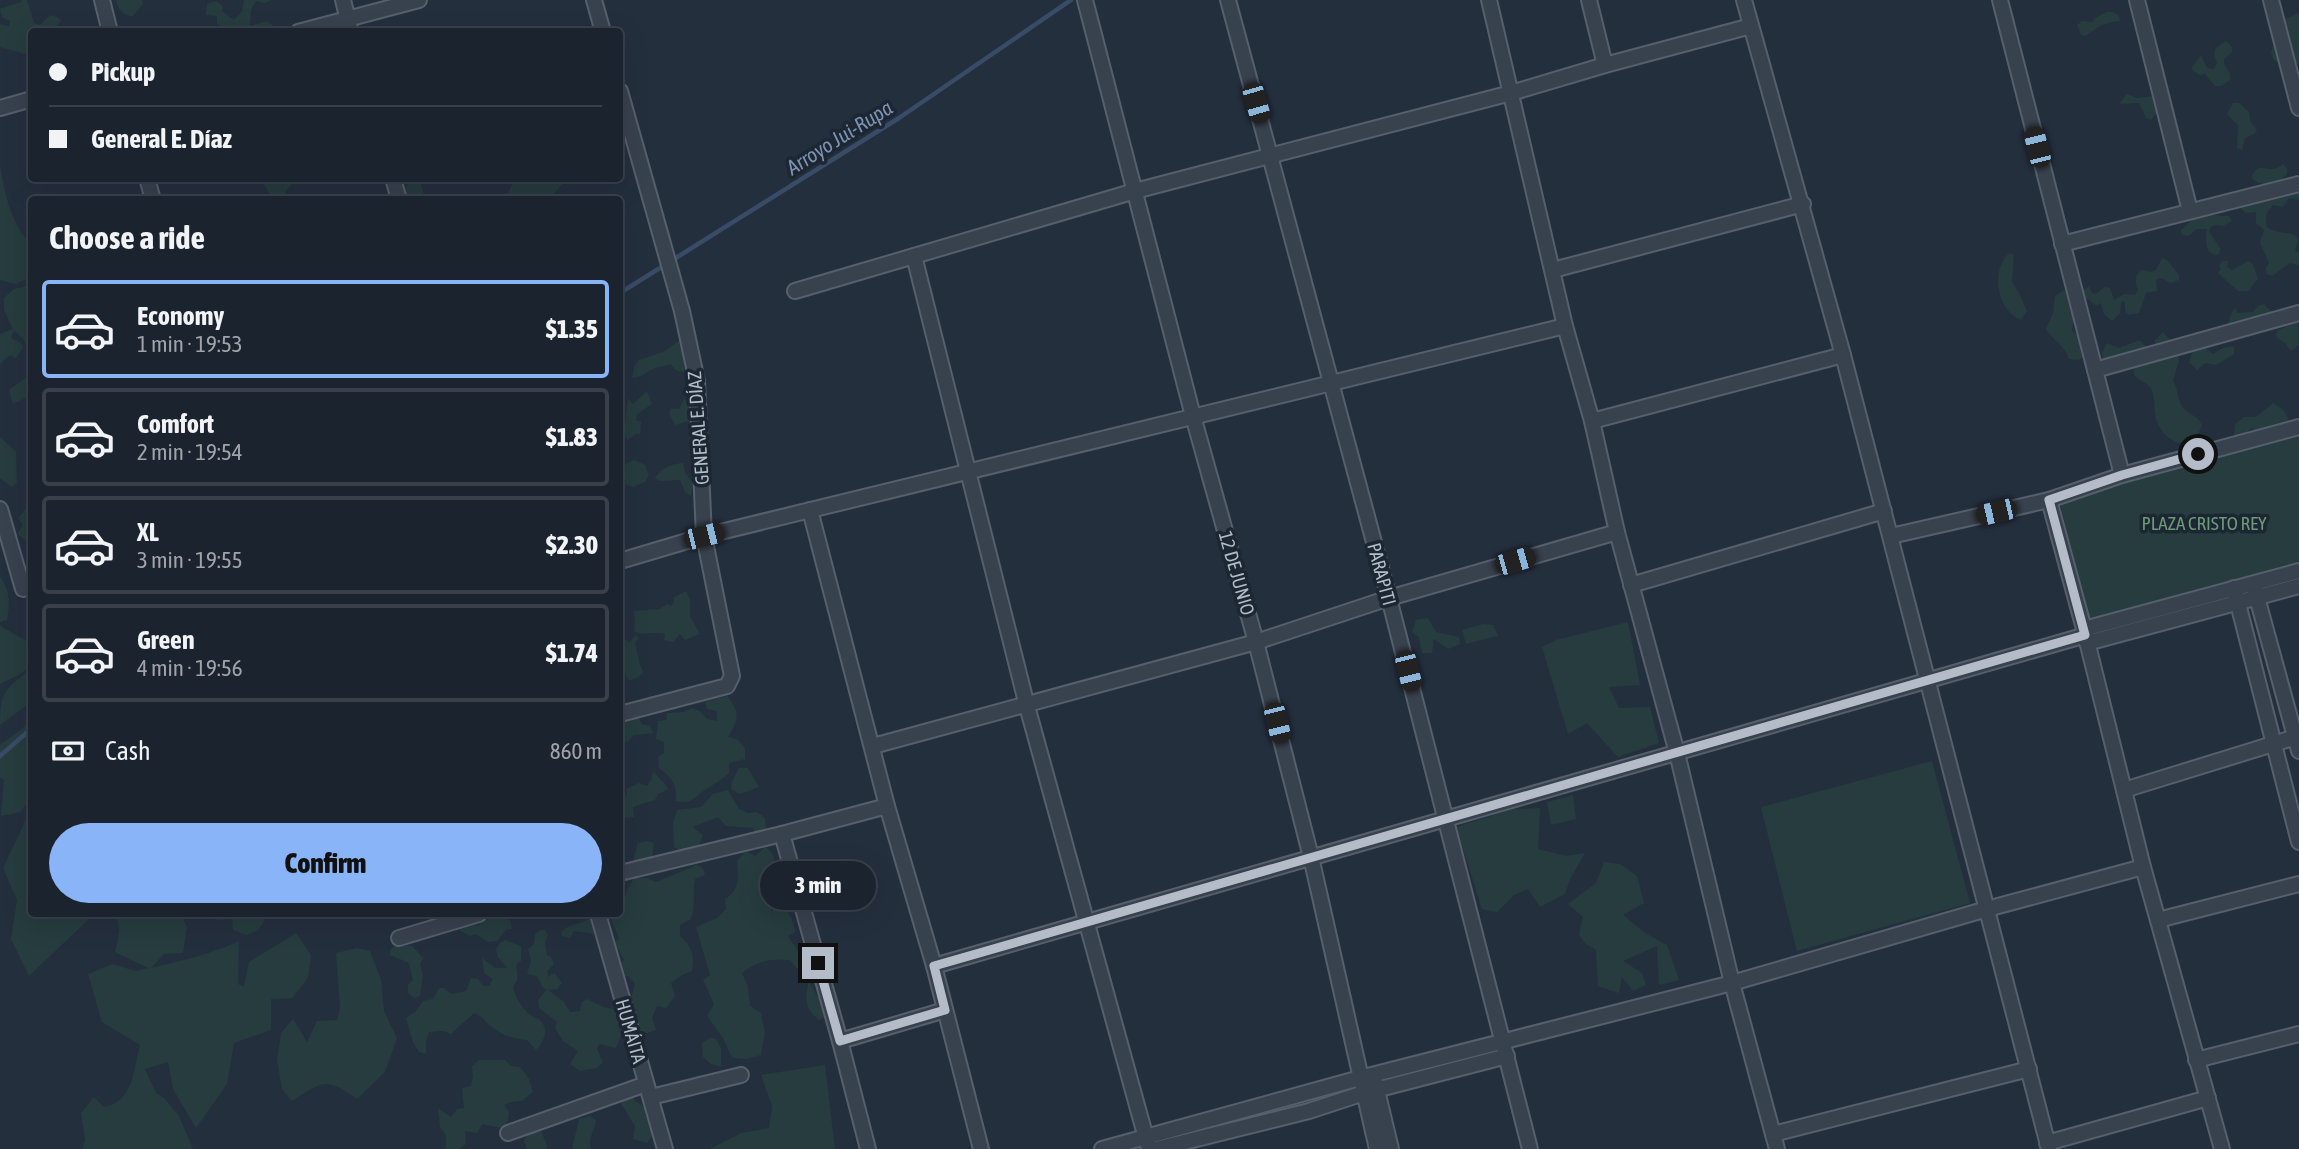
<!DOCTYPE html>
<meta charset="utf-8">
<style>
body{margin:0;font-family:"Asap Condensed",sans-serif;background:#282f3a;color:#f1f3f6;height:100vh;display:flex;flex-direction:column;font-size:26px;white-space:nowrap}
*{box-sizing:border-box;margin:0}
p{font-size:23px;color:#a0a4aa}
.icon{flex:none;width:38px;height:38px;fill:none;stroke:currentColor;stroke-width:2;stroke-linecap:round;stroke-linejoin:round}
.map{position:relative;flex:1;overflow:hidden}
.sheet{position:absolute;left:28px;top:196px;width:595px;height:721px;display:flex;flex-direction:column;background:#1b232e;border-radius:7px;box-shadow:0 7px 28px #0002,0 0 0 2px #39404a}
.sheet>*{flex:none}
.top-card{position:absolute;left:28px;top:28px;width:595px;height:154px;border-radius:7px;box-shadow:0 7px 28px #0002,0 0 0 2px #39404a;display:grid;align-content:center;height:154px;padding:0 21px;background:#1b232e}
.end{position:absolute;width:32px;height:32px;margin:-16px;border:9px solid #b4bcc9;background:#111;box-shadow:0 0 0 4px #111}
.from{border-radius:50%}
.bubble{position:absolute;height:49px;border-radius:24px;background:#1b232e;box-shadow:0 7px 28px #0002,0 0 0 2px #39404a;font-size:23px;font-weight:800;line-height:49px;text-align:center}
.car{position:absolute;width:21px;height:42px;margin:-21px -10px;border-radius:9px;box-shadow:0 0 5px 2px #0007;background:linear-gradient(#222 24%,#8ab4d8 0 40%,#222 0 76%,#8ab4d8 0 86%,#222 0)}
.top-card b{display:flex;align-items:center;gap:24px;height:66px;font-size:26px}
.top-card b+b{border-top:2px solid #39404a}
.top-card i{width:18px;height:18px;background:#f1f3f6}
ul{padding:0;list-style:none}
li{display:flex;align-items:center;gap:21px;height:98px;margin:0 14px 10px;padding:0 7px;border:4px solid #39404a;border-radius:7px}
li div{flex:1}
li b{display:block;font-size:26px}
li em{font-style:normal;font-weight:800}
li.current{border-color:#8ab4f8}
li>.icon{width:63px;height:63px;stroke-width:1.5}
h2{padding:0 21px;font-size:32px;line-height:84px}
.pay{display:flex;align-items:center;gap:18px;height:77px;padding:0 21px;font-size:26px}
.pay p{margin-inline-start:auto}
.cta{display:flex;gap:14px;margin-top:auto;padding:14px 21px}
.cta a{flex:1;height:80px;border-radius:42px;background:#8ab4f8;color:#111;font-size:28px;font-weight:800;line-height:80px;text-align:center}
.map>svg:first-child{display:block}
.green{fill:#263c3f}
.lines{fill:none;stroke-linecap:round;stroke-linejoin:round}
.stream{stroke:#394c67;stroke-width:4.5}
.minor-casing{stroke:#565f6c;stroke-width:18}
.minor{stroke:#38414e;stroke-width:14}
.route{stroke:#b4bcc9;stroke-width:9}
.labels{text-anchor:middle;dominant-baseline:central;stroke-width:7;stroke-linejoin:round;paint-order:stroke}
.street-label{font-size:19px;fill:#b4bcc9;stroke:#1d2633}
.park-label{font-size:19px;fill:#6b9a76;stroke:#1d2633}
.water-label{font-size:21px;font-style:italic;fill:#7c92b1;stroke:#1d2633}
</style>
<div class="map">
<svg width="2299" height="1149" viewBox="0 0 2299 1149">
<rect width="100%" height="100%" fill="#242f3e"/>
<g class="green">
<path d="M21,0H27L34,23L40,25L50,15L57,17L61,21L52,31L32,32L31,52L25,54L0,47V24L9,27L10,21L2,17L0,9L21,2Z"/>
<path d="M117,0H142L143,4L133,16C123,16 120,10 116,2Z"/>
<path d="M244,0H272L265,3L256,1L251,10L250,26L267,21L276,28L272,31H225V28L217,24V16L206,15L207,4L216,1L223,6L222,11L234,20L242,11Z"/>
<path d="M2107,12H2113L2118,15L2120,21C2105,22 2097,27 2086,36L2081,35L2077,25L2082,21L2092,22L2095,18Z"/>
<path d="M2299,13V63L2291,71L2281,68H2284L2273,59L2271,53L2278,30L2283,20Z"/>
<path d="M2226,41L2232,47V52L2224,59V64L2230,74V80L2221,86H2215L2205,74L2199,75L2191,69L2201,55L2207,68L2213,69L2217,64L2214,54L2216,48Z"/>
<path d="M2127,94L2137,98L2154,96L2158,111L2151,120L2146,118L2139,103L2119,104Z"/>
<path d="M2233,103H2239L2249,112L2250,121L2257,130L2254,134L2245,138L2242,150L2237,148L2238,125L2227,114Z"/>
<path d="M0,164C3,189 12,227 31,244V277L16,284L0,280Z"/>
<path d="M2283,164L2287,169V174C2276,186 2264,188 2251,178C2259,162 2260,170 2273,169C2277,169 2280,166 2283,164Z"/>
<path d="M256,179H300L299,184H292L286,191L285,200L272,199L266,187Z"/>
<path d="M407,179H420L425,199H405L402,195L408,184Z"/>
<path d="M518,179V178L567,179L549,199H492L498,195L508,193L512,184Z"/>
<path d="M2296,191L2299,192V200L2289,198L2283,207L2273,205L2266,214V226C2274,234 2285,231 2295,235L2298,240L2295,251L2299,252V265L2290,263L2272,276L2267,274L2266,268L2269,263L2260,243L2264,230L2256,223V212L2246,213L2241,209L2242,204L2280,194L2285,196Z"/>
<path d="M2206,215L2229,216L2232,221L2223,226L2215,225L2211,227L2209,232L2221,249L2218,255C2203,254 2206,239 2207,229H2196L2189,236L2182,235L2181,230L2194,218Z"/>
<path d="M2009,253L2014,255L2012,282L2018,291L2027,311L2021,320C1997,311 1990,271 2009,253Z"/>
<path d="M2162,258L2167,260L2179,275V280L2171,283L2161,278L2156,280L2157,291L2146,293L2139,313L2129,315L2125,311V301L2121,302L2120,313L2112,321L2104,314L2101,303L2096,306L2088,299H2083L2081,293L2089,286L2092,293L2096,294L2105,287L2110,288L2114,300L2124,294L2135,295L2138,290C2135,281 2134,277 2141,270L2151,272L2156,270Z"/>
<path d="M2222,261H2228L2227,267L2232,270L2248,261L2253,264L2258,279L2248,291H2238L2218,273L2221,269L2219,266Z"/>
<path d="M31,285V357L24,340L14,330L11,338L21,343L23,348L16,358L10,355L0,364V334L13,329L4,310V298L14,289Z"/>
<path d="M2064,290C2082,302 2075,312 2072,330L2083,343L2087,353L2079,360L2069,359C2064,344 2054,342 2046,329L2053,313L2055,296Z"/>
<path d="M2264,304L2276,316L2232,328L2228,323L2232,312L2236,308L2237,313L2253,312L2258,306Z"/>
<path d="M2298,321L2299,345L2291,351L2285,343L2276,337L2277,331Z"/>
<path d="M2163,332L2177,349L2179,360L2173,381C2179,389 2177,401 2184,409C2191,416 2197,415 2202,425C2194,452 2168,446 2158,424C2153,414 2156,402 2152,391C2148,381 2138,382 2133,373L2136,366L2146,365L2157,360L2160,349L2154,341Z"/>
<path d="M685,337L690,364L687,372L677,371L670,364C664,367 659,366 653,369C643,373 646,376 632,378L634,366L639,360L663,352Z"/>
<path d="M2140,340L2147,348L2112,365L2103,359L2102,353L2107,343L2119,348Z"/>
<path d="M2200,344L2213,354L2223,348L2234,346V354L2216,365L2205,363L2197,370L2189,362L2192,352Z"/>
<path d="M31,374V415L28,413V397L13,404L9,390Z"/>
<path d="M647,391L652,404L637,414L636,420L641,422L640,434H635L628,440L624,433L628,398L633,404Z"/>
<path d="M684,399L691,402L693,411L689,421L675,425L669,413L671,408L679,409Z"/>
<path d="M2273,403C2286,410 2289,417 2291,431L2299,429V567L2088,624L2058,493L2260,436L2252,428L2244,435H2234L2235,424L2244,417H2256Z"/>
<path d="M0,437L16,452L17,482L12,487L0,478Z"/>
<path d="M634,460L645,465L649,475L645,482L633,487L623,483C621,472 622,463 634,460Z"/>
<path d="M683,463L685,473L693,482L691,496L685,492L680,480L660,481L655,478C661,468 671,464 683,463Z"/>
<path d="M30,504L31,538L27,541L17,534L23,525L18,518Z"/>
<path d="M0,577C10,588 10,605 7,620L0,622Z"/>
<path d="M686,591L690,600V616L700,634L685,640L680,634L673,642L664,640L665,634C654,631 645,637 634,631L635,620L633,611L660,609L667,604L671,606L674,602L673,598Z"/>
<path d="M1428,618L1436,632L1459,637L1460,644L1448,649L1434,639L1432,653H1422L1419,637L1412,633L1416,620Z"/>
<path d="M1628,622L1640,685L1609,687L1619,708L1650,707L1659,743L1618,757L1587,723L1568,734L1542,647L1556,640Z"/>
<path d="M1483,624L1493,625L1498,636L1466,644L1462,630Z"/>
<path d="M0,626L32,644C32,673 24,672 0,684Z"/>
<path d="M620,635L629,642L636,635L639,638L635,642L639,662L643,672L638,677L629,681L620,665Z"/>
<path d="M31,669V702L0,725C0,692 5,689 31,669Z"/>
<path d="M727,696C740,711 739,720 728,737L737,739L745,748V759L729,763V773C722,780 714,784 706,789C695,797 691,805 676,801C678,786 671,776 659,768L658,757L664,753V742L656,739L658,721L666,720L667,713L683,712L692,708L701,712L707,719L717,721V711L707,709L705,702Z"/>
<path d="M638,717L642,724L649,726L654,733L634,735L628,742L621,741C617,727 623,719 638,717Z"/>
<path d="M31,722V796L21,812L1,816L4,780L0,777V745Z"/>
<path d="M1932,761L1970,903L1797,951L1761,807Z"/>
<path d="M739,768H748L759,787L740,794L732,790L731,783Z"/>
<path d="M653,771L669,789L658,794L655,800L633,807L634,817L620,818V796L627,795L626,789L639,783L647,786L651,780Z"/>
<path d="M728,790L739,809L748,813L757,812L765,818L766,829L758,836L753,828L726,826L718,817L693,827L703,835L699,846L684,853L674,847L673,823L677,810L701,807L713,794Z"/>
<path d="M1573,795L1576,819L1551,825L1547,802Z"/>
<path d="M1540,808L1538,849L1566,856L1585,853L1570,879L1565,894L1540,907L1528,889L1514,895L1497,912L1482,909L1456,827L1513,809Z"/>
<path d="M31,809L32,914H87L88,920L29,976L11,939L17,900L3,868Z"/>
<path d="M647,841L654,843L652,859L643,863L633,860L638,843Z"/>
<path d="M766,846L773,855L778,880L765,885L764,900L770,904L772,914L775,901L779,898C786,907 795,922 795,932L788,936L808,966L800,972L790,960C771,958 757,961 742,973L748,987L750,1006L761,1013L765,1033L761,1055L747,1059L732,1058L723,1038L707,1016L714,1004L703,980L710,975L696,927L717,918L726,909L725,899C740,889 739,878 737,861L746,851L755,856Z"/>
<path d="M1604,862L1620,864L1637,876L1644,903L1623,915L1645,933L1667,945L1679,980L1659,985L1657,946L1623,961L1642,973L1646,985L1633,991L1622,977L1619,993L1598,986L1596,950L1586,944L1579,935L1583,917L1568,904L1596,883Z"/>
<path d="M697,865L703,868L705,875L695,879C692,893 696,905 691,919L680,925V936C692,947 695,955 692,971L682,975L671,983L675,996L666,1008L657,1006L652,1018L656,1030L647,1033L637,1030C631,1012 629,1002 635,984L629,976H622L619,967L624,960L615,943L619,938L609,914H620V894L626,896L627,890L634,878H647L656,882Z"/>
<path d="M113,914H181L187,927L183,953L164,954L151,968C181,961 211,954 239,941L238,984L244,987L249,962L296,933L311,955L308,978L292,998L271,999V1030L234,1043L227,1084L196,1128L173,1089L168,1062L145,1069L156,1093L164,1098L179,1116L193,1149H82L85,1139L81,1113L94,1097L104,1107C134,1101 133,1071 140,1045L102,1022L88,974L112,964L136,971L148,968L115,952C118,939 123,924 113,914Z"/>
<path d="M203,914H262L264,922L257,931L247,935L233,930L232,918C221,921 213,921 203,914Z"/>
<path d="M491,917L510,920L512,929L506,930L497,941L488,942L475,934L470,936L459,930L462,924L473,922L477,926Z"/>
<path d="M590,918H593L599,929L594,934L574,931L570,938L562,936L561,932C570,923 580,925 590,918Z"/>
<path d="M540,930H545L548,935L545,942L547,955L551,957L554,964L547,971L548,977L554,973L562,983L557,989L548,990L564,1002L570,1012L580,1011L582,1002L587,999L603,1007L614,1009L624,1028L616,1048L599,1044L597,1049L603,1062L597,1068L580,1071L570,1064L578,1051L563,1041L555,1028L557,1022L539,1008L538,1000L547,989L543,988L537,976L527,974L531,961L528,949L534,944L535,934Z"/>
<path d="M505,940L521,946V961L516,965C517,973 520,980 513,986C515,997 521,1007 530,1015C533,1017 537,1018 540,1020C550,1030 544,1041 536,1050L527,1040C513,1039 499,1034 488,1024C483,1018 481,1016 474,1013L451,1034L443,1031L429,1032L426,1041V1054L419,1052L413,1042L406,1018L415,1012L423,1001L433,999L439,988H444L451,994L466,991L471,978L478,979L483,986H489L493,979L484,973L482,958L495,968H507L498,957L496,949L500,943Z"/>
<path d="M395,946H412L423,958L420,964L423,974L420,996L414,998L408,993V985L413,980L409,963L390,955L391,949Z"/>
<path d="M357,948L370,951L381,980L384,1011L397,1038L385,1072L357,1099C325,1076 323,1082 292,1101L282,1089L277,1060L281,1033L293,1019L307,1042L317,1021L337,1020L340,1008L336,953Z"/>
<path d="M809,982L821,1002L825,1017L819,1020C805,1009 804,999 809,982Z"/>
<path d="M711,1037L717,1040L721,1049V1067L711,1064L703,1057L702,1043Z"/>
<path d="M479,1060H505L511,1066L520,1067L529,1079L533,1092L522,1101L511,1102L504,1105L509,1112L508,1121L501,1128L482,1124L477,1133L465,1131L466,1144L459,1149H446V1135L440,1127L438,1108L451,1117L457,1109L464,1108L462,1088L471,1086L473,1076L472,1066Z"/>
<path d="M825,1065L835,1149H710L741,1133L769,1128L772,1106L761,1075Z"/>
<path d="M631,1091L635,1101L645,1107V1115L650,1119L655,1131L647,1143L633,1139L635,1126L619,1100Z"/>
<path d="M590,1116L596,1120C595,1131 587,1138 591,1149H572L579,1119Z"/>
<path d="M535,1129L541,1130L548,1149H527L524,1141L528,1133Z"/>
</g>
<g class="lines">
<g class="stream">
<path d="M620,293L899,118L1071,0"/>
<path d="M0,756L32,728"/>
</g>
<g class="minor-casing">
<g id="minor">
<path d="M102,0L110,32"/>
<path d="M343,0L351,32"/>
<path d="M594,0L603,32"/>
<path d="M1085,0L1193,416L1256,642L1311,857L1377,1149"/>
<path d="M1228,0L1389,598L1530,1149"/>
<path d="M1489,0L1565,326L1592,421L1617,532L1677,753L1732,983L1777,1149"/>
<path d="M1589,0L1605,65"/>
<path d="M1744,0L1843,355L2049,1149"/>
<path d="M2000,0L2122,475"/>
<path d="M2137,0L2190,211"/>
<path d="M2271,0L2299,108"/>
<path d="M298,32L419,0"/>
<path d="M620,91L682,311L697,381L704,536L732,676L727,686L620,714"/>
<path d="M0,108L32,99"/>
<path d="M147,178L153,200"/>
<path d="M393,178L399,200"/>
<path d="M2062,244L2299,184"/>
<path d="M914,256L1027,706L1149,1149"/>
<path d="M1553,270L1803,204"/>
<path d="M795,291L1135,191L1511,93L1605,65L1751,26"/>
<path d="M2095,370L2299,313"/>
<path d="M1592,421L1843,355"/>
<path d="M2049,500L2084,629L2143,867L2222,1149"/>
<path d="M0,509L23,589"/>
<path d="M810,510L887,806L934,966L981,1149"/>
<path d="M1891,536L2049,500L2122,475L2299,427"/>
<path d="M620,561L704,536L1565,326"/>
<path d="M1631,585L1884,511"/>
<path d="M2234,588L2299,842"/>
<path d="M2255,590L2299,751"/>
<path d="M2084,629L2299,571"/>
<path d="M2087,643L2299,586"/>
<path d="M873,746L1256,642L1389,598L1617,532"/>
<path d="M2124,790L2299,736"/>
<path d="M782,834L840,1041L868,1149"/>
<path d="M620,873L782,834L887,806"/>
<path d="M598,914L665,1149"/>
<path d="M2158,920L2299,884"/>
<path d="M399,938L479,914"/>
<path d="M934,966L2086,635"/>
<path d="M840,1041L945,1010"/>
<path d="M2196,1060L2299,1034"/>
<path d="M1375,1082L1391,1149"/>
<path d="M651,1097L741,1075"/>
<path d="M508,1133L646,1084"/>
<path d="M1773,1134L2029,1069"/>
<path d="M2047,1143L2208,1098"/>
<path d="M1102,1149L1360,1078L1732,983L1987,909L2143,867"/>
<path d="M1156,1149L1309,1111L1364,1093L1507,1056"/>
</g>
</g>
<use href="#minor" class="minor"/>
</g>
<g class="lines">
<path class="route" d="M818,963L840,1041L945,1010L934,966L2085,635L2049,500L2122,475L2198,454"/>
</g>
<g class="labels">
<g class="street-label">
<text transform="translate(698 428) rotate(-94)">GENERAL E. DÍAZ</text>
<text transform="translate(1237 573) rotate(74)">12 DE JUNIO</text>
<text transform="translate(1382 574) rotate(75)">PARAPITI</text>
<text transform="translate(631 1031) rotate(74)">HUMÁITA</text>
</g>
<g class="park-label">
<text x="2204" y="523">PLAZA CRISTO REY</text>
</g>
<g class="water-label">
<text transform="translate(839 137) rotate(-32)">Arroyo Jui-Rupa</text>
</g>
</g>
</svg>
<i class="end from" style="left:2198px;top:454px"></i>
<i class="end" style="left:818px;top:963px"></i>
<div class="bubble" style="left:760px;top:861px;width:116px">3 min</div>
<i class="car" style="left:1256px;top:103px;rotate:164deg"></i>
<i class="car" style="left:2037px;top:147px;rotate:346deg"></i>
<i class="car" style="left:1996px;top:512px;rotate:257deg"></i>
<i class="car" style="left:704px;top:536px;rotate:76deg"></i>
<i class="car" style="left:1515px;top:561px;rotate:74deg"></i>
<i class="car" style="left:1408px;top:671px;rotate:166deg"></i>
<i class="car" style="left:1277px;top:723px;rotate:166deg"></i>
<div class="top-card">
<b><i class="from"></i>Pickup</b>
<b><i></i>General E. Díaz</b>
</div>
<section class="sheet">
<h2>Choose a ride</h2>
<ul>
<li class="current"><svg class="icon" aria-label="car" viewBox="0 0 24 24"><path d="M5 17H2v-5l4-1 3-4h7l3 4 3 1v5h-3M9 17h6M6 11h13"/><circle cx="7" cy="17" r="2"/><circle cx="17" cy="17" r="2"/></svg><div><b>Economy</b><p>1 min · 19:53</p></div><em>$1.35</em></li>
<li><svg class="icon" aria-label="car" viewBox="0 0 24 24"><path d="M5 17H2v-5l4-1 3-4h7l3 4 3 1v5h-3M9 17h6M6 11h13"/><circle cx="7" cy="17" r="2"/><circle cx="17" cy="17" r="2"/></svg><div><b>Comfort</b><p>2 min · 19:54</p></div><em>$1.83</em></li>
<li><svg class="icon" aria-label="car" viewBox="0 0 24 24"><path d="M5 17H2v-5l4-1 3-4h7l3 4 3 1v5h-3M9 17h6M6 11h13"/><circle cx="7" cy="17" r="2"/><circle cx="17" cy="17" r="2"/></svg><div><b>XL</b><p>3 min · 19:55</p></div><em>$2.30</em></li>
<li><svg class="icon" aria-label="car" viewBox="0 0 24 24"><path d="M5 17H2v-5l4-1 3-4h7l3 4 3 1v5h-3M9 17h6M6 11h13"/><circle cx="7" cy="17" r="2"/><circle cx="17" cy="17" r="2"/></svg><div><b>Green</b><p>4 min · 19:56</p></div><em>$1.74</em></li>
</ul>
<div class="pay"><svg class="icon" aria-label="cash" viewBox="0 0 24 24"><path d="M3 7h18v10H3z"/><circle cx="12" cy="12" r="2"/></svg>Cash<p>860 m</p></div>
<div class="cta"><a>Confirm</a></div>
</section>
</div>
